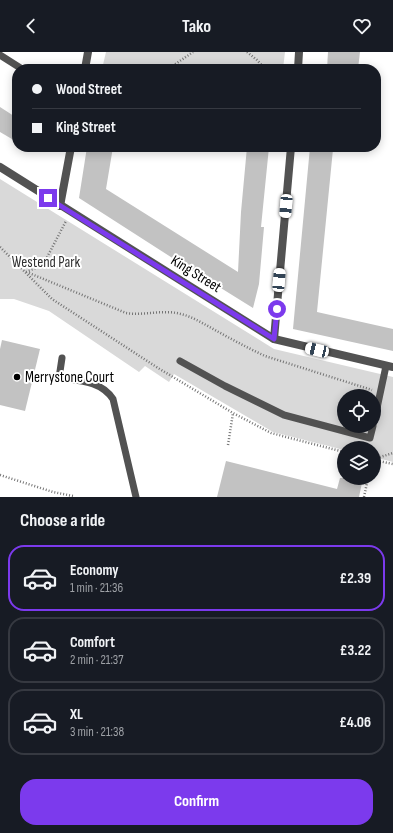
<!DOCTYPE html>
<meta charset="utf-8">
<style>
body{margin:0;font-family:"Sofia Sans Condensed",sans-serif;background:#20242c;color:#f1f3f6;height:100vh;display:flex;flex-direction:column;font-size:15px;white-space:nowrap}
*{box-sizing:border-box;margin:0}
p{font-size:13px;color:#9ea1a6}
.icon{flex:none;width:22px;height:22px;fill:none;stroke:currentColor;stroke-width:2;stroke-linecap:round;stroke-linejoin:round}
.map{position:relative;height:445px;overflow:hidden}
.panel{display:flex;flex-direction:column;background:#171b24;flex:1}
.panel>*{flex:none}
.top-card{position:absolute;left:12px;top:12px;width:369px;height:88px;border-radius:16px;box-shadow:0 2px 10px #0003;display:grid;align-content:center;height:88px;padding:0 20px;background:#171b24}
.controls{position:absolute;left:337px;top:337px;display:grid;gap:8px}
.controls a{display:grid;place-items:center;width:44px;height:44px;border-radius:50%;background:#171b24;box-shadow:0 2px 10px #0003;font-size:20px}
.end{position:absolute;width:18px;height:18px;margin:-9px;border:5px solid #7c3aed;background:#fff;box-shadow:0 0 0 2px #fff}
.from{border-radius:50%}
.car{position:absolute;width:12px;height:24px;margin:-12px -6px;border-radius:5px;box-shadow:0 0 3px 1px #0007;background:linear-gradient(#fff 24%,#345 0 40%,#fff 0 76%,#345 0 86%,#fff 0)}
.top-card b{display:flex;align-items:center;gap:14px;height:38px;font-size:15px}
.top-card b+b{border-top:1px solid #363941}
.top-card i{width:10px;height:10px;background:#f1f3f6}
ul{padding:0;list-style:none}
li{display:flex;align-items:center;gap:12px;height:66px;margin:0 8px 6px;padding:0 12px;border:2px solid #363941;border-radius:16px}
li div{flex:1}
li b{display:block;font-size:15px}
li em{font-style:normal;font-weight:700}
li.selected{border-color:#7c3aed}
li>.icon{width:36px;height:36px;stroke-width:1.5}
h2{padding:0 20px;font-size:18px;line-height:48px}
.primary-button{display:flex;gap:8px;margin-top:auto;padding:8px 20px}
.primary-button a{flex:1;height:46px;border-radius:16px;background:#7c3aed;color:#fff;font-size:16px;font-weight:700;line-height:46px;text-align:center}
header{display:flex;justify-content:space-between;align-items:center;height:52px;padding:0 20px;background:#171b24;font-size:18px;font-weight:700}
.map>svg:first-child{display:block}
.green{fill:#d9d9d9;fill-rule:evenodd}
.building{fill:#c2c2c2}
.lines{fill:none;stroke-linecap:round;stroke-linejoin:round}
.path{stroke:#747474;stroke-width:2.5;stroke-dasharray:1 2;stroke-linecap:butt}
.service{stroke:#525252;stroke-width:7}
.minor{stroke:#525252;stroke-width:8}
.tertiary{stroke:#525252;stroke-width:8}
.route{stroke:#7c3aed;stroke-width:5}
.poi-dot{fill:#000;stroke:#fff;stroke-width:1.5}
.labels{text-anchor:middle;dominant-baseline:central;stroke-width:4;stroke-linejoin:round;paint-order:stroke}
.park-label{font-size:15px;fill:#303030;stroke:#fff}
.street-label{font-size:15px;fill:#000;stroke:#fff}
.poi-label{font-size:15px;fill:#000;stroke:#fff;text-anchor:start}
</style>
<header><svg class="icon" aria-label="back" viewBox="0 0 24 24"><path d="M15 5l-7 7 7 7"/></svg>Tako<svg class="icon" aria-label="heart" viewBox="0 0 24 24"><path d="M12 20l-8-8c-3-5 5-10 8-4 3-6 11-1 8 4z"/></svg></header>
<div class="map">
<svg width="393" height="445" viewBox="0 0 393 445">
<rect width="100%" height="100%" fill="#fff"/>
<g class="green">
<path d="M106,0H285L283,17H102Z"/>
<path d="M0,127L274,297L393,325V410L374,405V396H344V398L273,380L174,322L169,330L145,314L139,320L49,259L14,247H0ZM344,344H374V374H344Z"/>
</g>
<g class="building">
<path d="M328,0H360L358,17H327Z"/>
<path d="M0,55L17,66V90L0,80Z"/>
<path d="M87,95H113L106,137L238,220L241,160L247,95H269L261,175H264L259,232L253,256L216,233V234L79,146Z"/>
<path d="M310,95L333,97L317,260L393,277V299L293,277Z"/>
<path d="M2,288L40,297L25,359L0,353V297Z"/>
<path d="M226,409L337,437L340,426H363L359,445H217Z"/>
</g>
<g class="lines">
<g class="path">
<path d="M247,0L257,8L265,17"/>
<path d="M161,17L174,13L193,0"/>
<path d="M0,195L52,247L158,316L233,361L271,381L344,400"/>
<path d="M26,220L43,213L66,169"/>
<path d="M29,221L126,261C144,264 163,257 181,262C193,265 204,272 215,278C231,287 248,296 265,304L372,338"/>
<path d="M228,393L233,361"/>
<path d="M374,407L393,401"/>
<path d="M374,408L393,412"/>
<path d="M0,423L53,440L73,444"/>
<path d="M364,445L368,426"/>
</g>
<g class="service">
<path d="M0,3L22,17"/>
<path d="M62,306L59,326C79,329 100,328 113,347L136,445"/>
<path d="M180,309L225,334L284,363L370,386L373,374"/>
<path d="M374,370L386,314"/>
</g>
<g class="minor">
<path d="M85,17L88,0"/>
<path d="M298,17L299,0"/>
<path d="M60,154L71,95"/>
<path d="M274,287L291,95"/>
</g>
<path class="tertiary" d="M0,115L274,287L393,315"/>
</g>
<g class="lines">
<path class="route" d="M48,146L274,287L277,257"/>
</g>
<circle class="poi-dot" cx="17" cy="325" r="4"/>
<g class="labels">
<g class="park-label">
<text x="46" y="210">Westend Park</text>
</g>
<g class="street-label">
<text transform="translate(196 222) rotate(32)">King Street</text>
</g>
<g class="poi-label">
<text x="25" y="325">Merrystone Court</text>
</g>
</g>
</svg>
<div class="controls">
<a><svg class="icon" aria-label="locate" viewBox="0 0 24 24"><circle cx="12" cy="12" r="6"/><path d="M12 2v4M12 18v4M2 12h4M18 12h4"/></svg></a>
<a><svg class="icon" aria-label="layers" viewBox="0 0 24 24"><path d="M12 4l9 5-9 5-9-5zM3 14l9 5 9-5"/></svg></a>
</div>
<i class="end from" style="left:277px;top:257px"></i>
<i class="end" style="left:48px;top:146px"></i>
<i class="car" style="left:286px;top:154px;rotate:185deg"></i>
<i class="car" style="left:279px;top:228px;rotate:5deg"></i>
<i class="car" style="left:317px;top:298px;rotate:283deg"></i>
<div class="top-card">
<b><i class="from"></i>Wood Street</b>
<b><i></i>King Street</b>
</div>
</div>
<section class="panel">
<h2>Choose a ride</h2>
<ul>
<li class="selected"><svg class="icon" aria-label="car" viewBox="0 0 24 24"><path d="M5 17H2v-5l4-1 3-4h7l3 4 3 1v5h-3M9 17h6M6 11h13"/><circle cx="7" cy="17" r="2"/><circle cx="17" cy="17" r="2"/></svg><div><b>Economy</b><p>1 min · 21:36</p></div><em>£2.39</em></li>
<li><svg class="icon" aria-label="car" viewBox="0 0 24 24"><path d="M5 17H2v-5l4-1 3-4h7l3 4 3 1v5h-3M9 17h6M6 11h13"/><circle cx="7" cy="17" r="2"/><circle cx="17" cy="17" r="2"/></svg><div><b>Comfort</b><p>2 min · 21:37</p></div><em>£3.22</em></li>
<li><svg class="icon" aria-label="car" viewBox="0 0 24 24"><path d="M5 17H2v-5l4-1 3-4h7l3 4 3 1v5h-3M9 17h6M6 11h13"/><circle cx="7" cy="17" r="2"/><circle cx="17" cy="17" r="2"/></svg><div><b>XL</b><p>3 min · 21:38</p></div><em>£4.06</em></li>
</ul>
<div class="primary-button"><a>Confirm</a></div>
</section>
